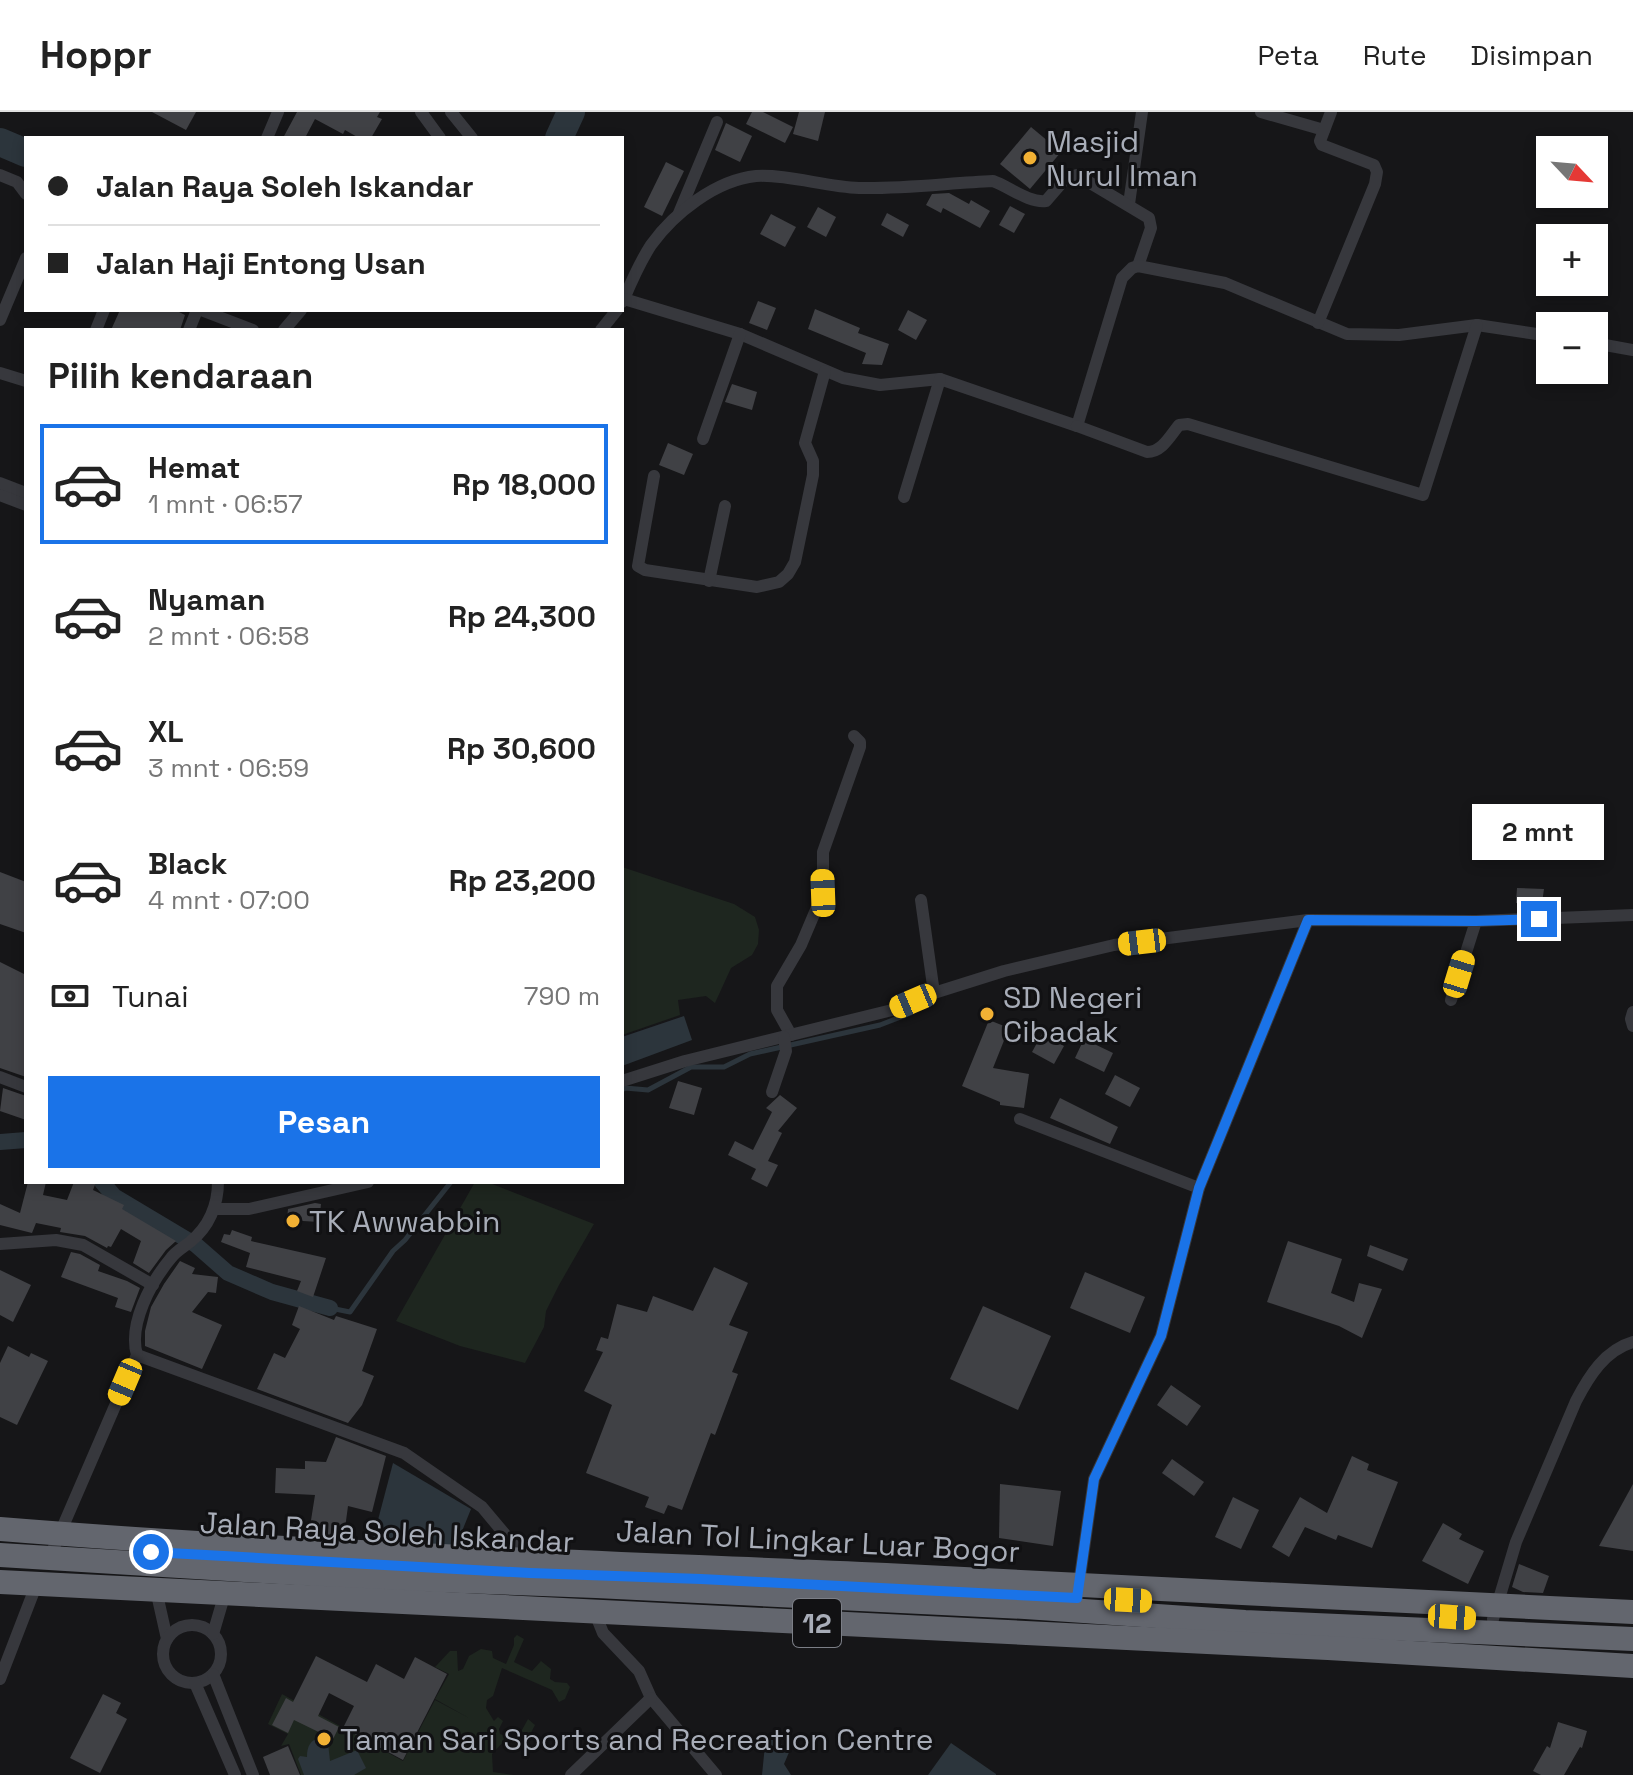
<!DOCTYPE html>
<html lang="id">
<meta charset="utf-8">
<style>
body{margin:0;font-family:"Space Grotesk",sans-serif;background:#f2f2f2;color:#222;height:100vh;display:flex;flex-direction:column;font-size:30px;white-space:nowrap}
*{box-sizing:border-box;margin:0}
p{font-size:26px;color:#767676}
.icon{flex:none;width:44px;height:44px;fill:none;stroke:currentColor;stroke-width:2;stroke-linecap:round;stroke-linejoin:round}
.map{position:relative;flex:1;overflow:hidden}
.sheet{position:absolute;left:24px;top:216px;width:600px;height:856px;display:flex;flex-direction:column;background:#fff;border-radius:0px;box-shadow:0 4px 12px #0003}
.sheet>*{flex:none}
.top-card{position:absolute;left:24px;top:24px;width:600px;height:176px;border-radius:0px;box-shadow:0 4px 12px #0003;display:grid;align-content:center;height:176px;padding:0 24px;background:#fff}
.needle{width:52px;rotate:116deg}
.buttons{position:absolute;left:1536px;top:24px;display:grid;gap:16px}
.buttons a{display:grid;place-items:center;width:72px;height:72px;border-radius:0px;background:#fff;box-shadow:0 4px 12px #0003;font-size:40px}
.end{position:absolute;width:36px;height:36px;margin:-18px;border:10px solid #1a73e8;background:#fff;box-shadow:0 0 0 4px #fff}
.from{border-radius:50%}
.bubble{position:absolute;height:56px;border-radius:0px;background:#fff;box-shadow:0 4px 12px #0003;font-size:26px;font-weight:700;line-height:56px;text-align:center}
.car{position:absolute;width:24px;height:48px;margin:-24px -12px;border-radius:10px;box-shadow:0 0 6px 2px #0007;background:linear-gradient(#f5c518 24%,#345 0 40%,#f5c518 0 76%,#345 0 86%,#f5c518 0)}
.top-card b{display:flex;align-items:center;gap:28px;height:76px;font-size:30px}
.top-card b+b{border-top:2px solid #e0e0e0}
.top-card i{width:20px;height:20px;background:#222}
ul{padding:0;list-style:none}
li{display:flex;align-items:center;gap:24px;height:120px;margin:0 16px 12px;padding:0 8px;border:4px solid transparent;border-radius:0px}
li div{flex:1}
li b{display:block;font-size:30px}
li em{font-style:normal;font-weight:700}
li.active{border-color:#1a73e8}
li>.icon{width:72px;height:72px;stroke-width:1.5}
h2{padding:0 24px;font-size:36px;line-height:96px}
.pay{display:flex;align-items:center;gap:20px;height:88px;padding:0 24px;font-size:30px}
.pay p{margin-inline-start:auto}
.primary-button{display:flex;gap:16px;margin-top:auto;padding:16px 24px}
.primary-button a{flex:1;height:92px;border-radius:0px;background:#1a73e8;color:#fff;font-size:32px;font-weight:700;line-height:92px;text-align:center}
header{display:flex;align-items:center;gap:48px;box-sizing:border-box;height:112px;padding:0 40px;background:#fff;border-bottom:2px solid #e0e0e0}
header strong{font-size:38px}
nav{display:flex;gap:44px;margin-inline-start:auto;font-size:28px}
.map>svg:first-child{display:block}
.green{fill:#1e261f}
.water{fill:#2c353c}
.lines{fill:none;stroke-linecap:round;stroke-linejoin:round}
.stream{stroke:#2c353c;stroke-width:5}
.canal{stroke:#2c353c;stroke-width:16}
.river{stroke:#2c353c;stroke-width:28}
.building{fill:#404145}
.street{stroke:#37383d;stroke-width:12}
.highway{stroke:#63666e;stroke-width:24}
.route{stroke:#1a73e8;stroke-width:10}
.poi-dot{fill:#f2b134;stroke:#111113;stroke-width:3}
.labels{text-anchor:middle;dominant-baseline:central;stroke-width:6;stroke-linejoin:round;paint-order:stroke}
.shield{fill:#111113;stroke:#7b7e86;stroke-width:2}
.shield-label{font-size:28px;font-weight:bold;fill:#a8adb8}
.poi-label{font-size:30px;fill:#a8adb8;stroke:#111113;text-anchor:start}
.street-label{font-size:30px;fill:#a8adb8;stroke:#111113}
</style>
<header>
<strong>Hoppr</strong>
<nav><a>Peta</a><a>Rute</a><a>Disimpan</a></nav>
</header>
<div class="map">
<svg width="1633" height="1663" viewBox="0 0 1633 1663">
<rect width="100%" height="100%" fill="#161618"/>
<g class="green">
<path d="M622,755L734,792L755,805L759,818L758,832L752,843L731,856L715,891L706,884L678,888L680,903L622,923Z"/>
<path d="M475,1070H487L594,1112L559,1173L546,1199L544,1215L525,1251L460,1234L396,1209Z"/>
<path d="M517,1523L524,1527L514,1550L532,1559L541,1549L551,1557L550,1567L555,1570L567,1571L570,1575L565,1587L559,1590L552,1578L502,1556L493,1584L487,1588L486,1596L494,1609L498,1605L503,1609L499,1617L500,1622L517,1627L528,1607L535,1613L523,1636L505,1628L492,1642L493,1660L514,1663H301L289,1632L281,1634L288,1622L268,1612L282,1582L403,1649L435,1588L469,1606L435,1587L449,1562L435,1555L450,1539H457L458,1559L463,1557L469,1544L481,1537L492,1539L493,1546L506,1552L514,1533V1526Z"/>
</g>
<g class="water">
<path d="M684,904L692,928L622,954V925Z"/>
<path d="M393,1351L471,1397L456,1434L373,1427Z"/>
<path d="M766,1623L790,1638L784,1652L791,1663H762Z"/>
<path d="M321,1626L328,1631L330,1649L357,1638L366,1656L354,1663H304L298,1647L300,1644L307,1645C307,1635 310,1627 321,1626Z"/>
<path d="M951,1631L996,1662V1663H928Z"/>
</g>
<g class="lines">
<g class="stream">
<path d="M622,978L625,976L648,978L691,955H724L750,942L880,913L911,901"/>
<path d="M330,1196L350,1200L393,1139L405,1128L451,1070"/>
</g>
<g class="canal">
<path d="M0,1030L26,1028"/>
<path d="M102,1070L114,1084L196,1133L228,1161L272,1180L330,1196"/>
</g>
<g class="river">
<path d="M559,26L571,0"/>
<path d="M0,30L26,41"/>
</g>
</g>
<g class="building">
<path d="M152,0H196L186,18Z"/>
<path d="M297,0H380L377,5L382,7L371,26H359L345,18L343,22L315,7L305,26H283Z"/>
<path d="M752,0H763L793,15L785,31L746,12Z"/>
<path d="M799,0H825L818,29L793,22Z"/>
<path d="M726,11L752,24L740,50L715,38Z"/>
<path d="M1031,15L1061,40L1030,77L1000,52Z"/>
<path d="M666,50L684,59L662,104L644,95Z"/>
<path d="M949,81L969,92L971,88L990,99L980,116L943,96L941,101L926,93L932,82Z"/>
<path d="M1010,94L1025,102L1014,121L999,113Z"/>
<path d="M818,95L836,105L826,125L807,115Z"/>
<path d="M887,101L909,113L903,125L881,113Z"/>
<path d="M771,102L796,115L785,135L760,122Z"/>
<path d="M758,189L776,196L767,218L749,211Z"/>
<path d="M815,197L860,216L858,221L889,232L882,253L862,252L866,241L808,217Z"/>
<path d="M120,198H175L185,203L180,218H111Z"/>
<path d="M908,198L927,208L916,228L898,218Z"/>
<path d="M732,272L757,280L752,298L725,290Z"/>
<path d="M668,331L693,342L684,363L659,353Z"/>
<path d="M0,760L26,770V821L0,812Z"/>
<path d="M1517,776L1544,777L1542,791H1516Z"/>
<path d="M0,850L26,863V965L0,956Z"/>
<path d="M989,908L1009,916L993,956L1029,962L1024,996L1000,993V990L962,974Z"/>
<path d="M1042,922L1064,934L1054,952L1032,940Z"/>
<path d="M1084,927L1113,941L1104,960L1075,946Z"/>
<path d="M1115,963L1140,976L1130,995L1105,982Z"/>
<path d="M678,969L702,976L694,1003L669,996Z"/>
<path d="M3,976L26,984V1008L0,999Z"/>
<path d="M780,983L797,996L778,1019L782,1021L768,1049L778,1053L767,1075L751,1067L756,1057L728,1043L735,1029L753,1038L772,1000L766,996Z"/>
<path d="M1060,986L1118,1015L1110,1032L1050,1006Z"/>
<path d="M28,1070H46L43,1083L67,1088L74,1070H96L93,1078L124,1093L122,1097L176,1129L166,1138L149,1161L133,1151L141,1129L121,1117L111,1135L108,1134L107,1136L85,1124L60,1120L61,1116L36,1111L32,1121L0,1113V1092L20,1101Z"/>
<path d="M315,1091L321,1092L319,1110L287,1108L288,1097Z"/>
<path d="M232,1118L252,1125L251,1129L326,1146L313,1185L297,1179L301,1169L246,1155L250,1141L221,1130L224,1122L230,1123Z"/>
<path d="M1288,1129L1342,1147L1331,1181L1354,1190L1359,1171L1382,1177L1362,1226L1339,1214L1267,1190Z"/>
<path d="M1370,1133L1408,1147L1403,1159L1367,1144Z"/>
<path d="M71,1140L80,1142L100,1153L98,1159L127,1169L140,1176L131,1200L115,1195L118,1186L61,1165Z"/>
<path d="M180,1149L195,1156L192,1162L218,1165L216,1181L208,1180L192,1200L222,1213L202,1257L145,1234V1219L151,1195L164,1172Z"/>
<path d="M714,1155L748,1171L729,1213L748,1220L732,1260L738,1262L715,1323L711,1321L682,1398L668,1393L664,1402L645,1395L649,1385L586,1361L612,1293L584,1279L603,1240L596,1238L601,1225L608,1227L617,1192L647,1200L653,1184L693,1199Z"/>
<path d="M0,1158L31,1173L13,1210L0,1203Z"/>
<path d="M1085,1160L1145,1185L1130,1221L1070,1196Z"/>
<path d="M299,1194L334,1208L336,1204L377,1217L362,1259L374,1264L362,1293L348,1311L257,1277L274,1241L285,1246L300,1217L292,1213Z"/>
<path d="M983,1194L1051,1224L1018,1298L950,1267Z"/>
<path d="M8,1234L29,1245L31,1241L48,1249L17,1313L0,1305V1251Z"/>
<path d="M1171,1273L1201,1294L1187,1314L1157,1293Z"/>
<path d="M336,1325L386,1344L372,1400L348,1394L344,1424L309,1421L315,1383L275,1381L276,1356L305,1357V1349L326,1350Z"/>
<path d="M1352,1344L1369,1352L1367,1358L1398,1370L1372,1436L1338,1423L1336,1428L1305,1415L1289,1445L1272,1435L1300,1385L1327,1401Z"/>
<path d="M1172,1347L1204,1370L1194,1384L1162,1361Z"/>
<path d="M1000,1372L1061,1379L1053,1434L999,1426Z"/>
<path d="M1633,1372V1439L1599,1434Z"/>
<path d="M1233,1385L1259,1398L1241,1437L1215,1425Z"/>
<path d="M1443,1411L1462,1422L1459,1427L1484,1439L1468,1472L1422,1449Z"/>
<path d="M1519,1452L1549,1464L1543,1481L1523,1480L1512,1475Z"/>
<path d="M316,1544L367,1570L376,1552L404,1567L415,1545L447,1562L403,1648L343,1616L354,1594L329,1581L318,1604L339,1615L333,1627L294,1608L288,1621L272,1613L286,1586L293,1590Z"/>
<path d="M103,1582L121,1591L116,1601L127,1607L100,1661L70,1646Z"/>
<path d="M1558,1610L1587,1619L1582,1636L1580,1635L1564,1663H1541L1533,1659L1547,1634L1550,1636Z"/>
<path d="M288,1634L300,1663H270L263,1645Z"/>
</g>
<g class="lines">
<g class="street">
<path d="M421,0L440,26"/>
<path d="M451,0L472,26"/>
<path d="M1261,0L1324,18"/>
<path d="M267,26L278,0"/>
<path d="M0,63L17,70L26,82"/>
<path d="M1129,92L1142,0"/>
<path d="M679,101L717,10"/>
<path d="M624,187C632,168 640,150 651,133C674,101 716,68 756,64C787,62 826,75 859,76C903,77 949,71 993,69C1010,75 1028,91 1046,89L1065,67L1077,63L1149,106L1151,116L1138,154"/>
<path d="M622,190L624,187L740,222L843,266L880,273L940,267L1077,314L1122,166L1132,156L1138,154L1225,171L1347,222L1399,223L1477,213L1550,224"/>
<path d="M201,198L253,218"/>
<path d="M0,208L26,146"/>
<path d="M1318,211L1375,72L1377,60L1374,53L1322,33L1320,29L1331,0"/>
<path d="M96,218L104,198"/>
<path d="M189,218L197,198"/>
<path d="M284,218L301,198"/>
<path d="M601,218L617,198"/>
<path d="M1594,231L1633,238"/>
<path d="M0,261L26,269"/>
<path d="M1077,314L1147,340C1162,340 1170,324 1179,313L1188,312L1423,383L1477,213"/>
<path d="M703,327L740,222"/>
<path d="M654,364L638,454L645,458L757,475L779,470L788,462L795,450L813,363V349L805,331L825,259"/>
<path d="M0,371L26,381"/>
<path d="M0,383L26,393"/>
<path d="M904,385L940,267"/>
<path d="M709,469L725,394"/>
<path d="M921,788L934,881"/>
<path d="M1451,888L1476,809"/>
<path d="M1633,900L1631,907L1633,914"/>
<path d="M791,923L777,898V874L801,833L823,781V740L860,635V630L854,624"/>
<path d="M0,965L26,975"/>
<path d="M622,969L685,949L892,898L934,881L1004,859L1114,833L1308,808L1476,809L1633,803"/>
<path d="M772,980L786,939L784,925"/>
<path d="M1020,1007L1199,1076"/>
<path d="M214,1097H249L368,1070"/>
<path d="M0,1132L56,1128L83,1133L153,1173"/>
<path d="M137,1243L404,1341L482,1395L513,1432L523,1448"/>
<path d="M54,1435L137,1243C128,1212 151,1170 171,1146C176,1139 184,1135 190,1130C209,1115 218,1093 218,1070"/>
<path d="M156,1478L167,1527"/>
<path d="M1077,1486L1094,1367L1161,1224L1199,1076L1308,808"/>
<path d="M595,1501L603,1521L639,1559L651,1586L716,1663"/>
<path d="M1493,1507L1516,1430L1576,1289C1589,1264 1605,1238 1633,1230"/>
<circle cx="192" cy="1542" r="29"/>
<path d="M213,1522L225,1481"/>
<path d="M213,1562L253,1663"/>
<path d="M0,1567L37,1471"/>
<path d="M195,1571L235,1663"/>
<path d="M571,1663L651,1586"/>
</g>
<g class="highway">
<path d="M0,1417C295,1441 591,1450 886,1463C1135,1475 1384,1490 1633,1500"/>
<path d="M0,1443L377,1466L596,1474L1025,1495L1245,1510L1633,1527"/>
<path d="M0,1470L1328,1536L1633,1554"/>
</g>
</g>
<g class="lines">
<path class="route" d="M151,1440L530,1461L701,1467L1077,1486L1094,1367L1161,1224L1199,1076L1308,808L1476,809L1539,807"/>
</g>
<g class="poi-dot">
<circle cx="1030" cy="46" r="8"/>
<circle cx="987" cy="902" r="8"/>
<circle cx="293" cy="1109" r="8"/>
<circle cx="324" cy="1627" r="8"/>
</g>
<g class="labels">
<rect class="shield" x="793" y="1487" width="48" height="48" rx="6"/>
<g class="shield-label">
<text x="817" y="1511">12</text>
</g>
<g class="poi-label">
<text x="1046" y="29">Masjid<tspan x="1046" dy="34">Nurul Iman</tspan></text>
<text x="1003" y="885">SD Negeri<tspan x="1003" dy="34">Cibadak</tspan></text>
<text x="309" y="1109">TK Awwabbin</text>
<text x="340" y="1627">Taman Sari Sports and Recreation Centre</text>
</g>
<g class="street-label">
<text transform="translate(387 1420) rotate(3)">Jalan Raya Soleh Iskandar</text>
<text transform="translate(818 1429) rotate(3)">Jalan Tol Lingkar Luar Bogor</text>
</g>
</g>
</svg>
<div class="buttons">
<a><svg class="needle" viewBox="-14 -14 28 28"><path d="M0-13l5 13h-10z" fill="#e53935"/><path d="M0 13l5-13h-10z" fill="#767676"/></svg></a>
<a>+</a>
<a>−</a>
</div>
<i class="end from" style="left:151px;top:1440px"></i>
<i class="end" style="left:1539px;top:807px"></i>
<div class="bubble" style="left:1472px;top:692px;width:132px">2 mnt</div>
<i class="car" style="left:823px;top:781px;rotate:358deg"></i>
<i class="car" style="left:1142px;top:830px;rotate:263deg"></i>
<i class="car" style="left:1459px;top:862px;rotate:17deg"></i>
<i class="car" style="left:913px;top:889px;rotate:247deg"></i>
<i class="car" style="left:125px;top:1270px;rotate:203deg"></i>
<i class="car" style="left:1128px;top:1488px;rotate:93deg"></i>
<i class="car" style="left:1452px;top:1505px;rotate:94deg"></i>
<div class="top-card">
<b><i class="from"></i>Jalan Raya Soleh Iskandar</b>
<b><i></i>Jalan Haji Entong Usan</b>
</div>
<section class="sheet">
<h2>Pilih kendaraan</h2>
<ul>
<li class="active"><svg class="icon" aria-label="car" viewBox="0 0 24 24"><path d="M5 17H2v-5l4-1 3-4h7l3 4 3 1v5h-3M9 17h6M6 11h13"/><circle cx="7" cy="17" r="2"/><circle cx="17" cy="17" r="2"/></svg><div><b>Hemat</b><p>1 mnt · 06:57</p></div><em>Rp 18,000</em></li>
<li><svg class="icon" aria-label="car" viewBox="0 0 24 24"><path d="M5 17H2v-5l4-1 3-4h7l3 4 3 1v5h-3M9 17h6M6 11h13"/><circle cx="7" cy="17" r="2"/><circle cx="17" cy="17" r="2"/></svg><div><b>Nyaman</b><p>2 mnt · 06:58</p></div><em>Rp 24,300</em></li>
<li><svg class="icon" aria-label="car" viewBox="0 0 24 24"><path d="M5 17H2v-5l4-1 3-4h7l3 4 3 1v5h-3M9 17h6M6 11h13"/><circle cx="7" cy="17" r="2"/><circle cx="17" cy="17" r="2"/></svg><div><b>XL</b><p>3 mnt · 06:59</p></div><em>Rp 30,600</em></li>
<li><svg class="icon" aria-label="car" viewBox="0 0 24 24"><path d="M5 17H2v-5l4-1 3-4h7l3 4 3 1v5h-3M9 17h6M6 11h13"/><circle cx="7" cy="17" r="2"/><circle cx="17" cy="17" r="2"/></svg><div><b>Black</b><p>4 mnt · 07:00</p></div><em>Rp 23,200</em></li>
</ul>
<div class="pay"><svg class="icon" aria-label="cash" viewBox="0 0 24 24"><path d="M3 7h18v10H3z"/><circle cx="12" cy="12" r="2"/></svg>Tunai<p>790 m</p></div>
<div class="primary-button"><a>Pesan</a></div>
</section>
</div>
